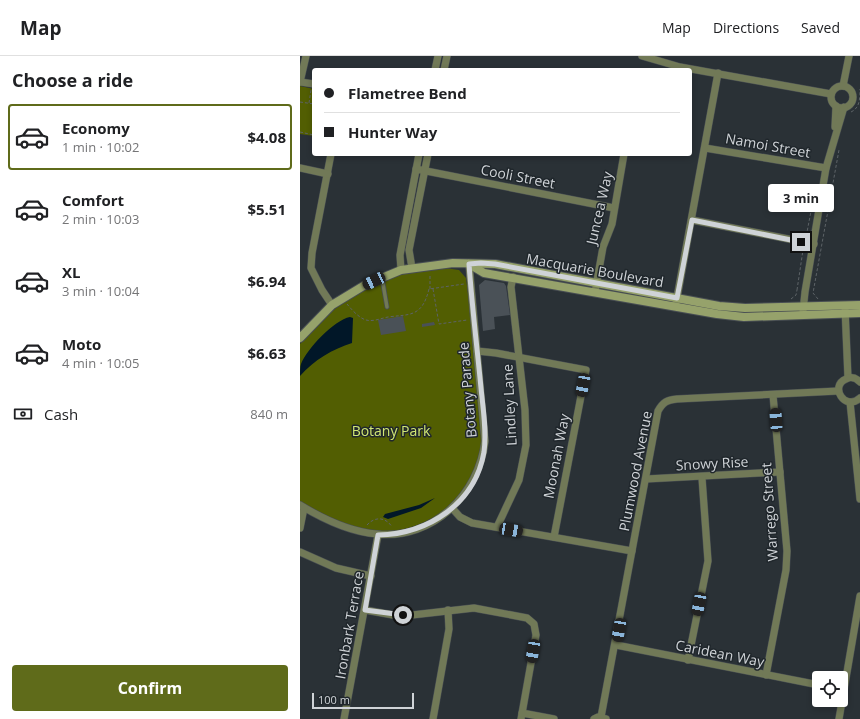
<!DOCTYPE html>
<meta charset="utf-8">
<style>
body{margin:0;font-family:"Open Sans",sans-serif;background:#f6f6f6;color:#202124;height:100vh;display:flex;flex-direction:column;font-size:15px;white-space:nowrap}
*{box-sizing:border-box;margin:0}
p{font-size:13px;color:#757577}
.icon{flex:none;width:22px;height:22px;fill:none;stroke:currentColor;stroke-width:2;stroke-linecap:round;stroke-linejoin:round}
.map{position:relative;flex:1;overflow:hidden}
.sheet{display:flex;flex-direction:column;background:#fff;width:300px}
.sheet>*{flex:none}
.hud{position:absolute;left:12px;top:12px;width:380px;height:88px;border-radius:4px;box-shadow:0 2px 6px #0003;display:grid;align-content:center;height:88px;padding:0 12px;background:#fff}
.tools{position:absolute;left:512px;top:615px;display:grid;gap:8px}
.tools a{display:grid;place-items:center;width:36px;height:36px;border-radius:4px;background:#fff;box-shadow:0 2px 6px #0003;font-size:20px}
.scale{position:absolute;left:12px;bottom:10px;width:102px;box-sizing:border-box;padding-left:4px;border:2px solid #cfd3d7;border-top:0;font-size:11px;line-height:14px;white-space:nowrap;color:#cfd3d7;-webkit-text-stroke:3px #20272c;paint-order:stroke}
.end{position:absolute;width:18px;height:18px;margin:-9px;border:5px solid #cfd3d7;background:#111;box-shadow:0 0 0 2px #111}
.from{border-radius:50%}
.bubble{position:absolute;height:28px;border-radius:4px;background:#fff;box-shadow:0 2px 6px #0003;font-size:13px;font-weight:700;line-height:28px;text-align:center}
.car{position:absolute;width:12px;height:24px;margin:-12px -6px;border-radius:5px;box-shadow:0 0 3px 1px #0007;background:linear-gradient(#222 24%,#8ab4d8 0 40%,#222 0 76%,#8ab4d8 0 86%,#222 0)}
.hud b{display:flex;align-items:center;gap:14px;height:38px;font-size:15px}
.hud b+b{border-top:1px solid #e0e0e0}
.hud i{width:10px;height:10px;background:#202124}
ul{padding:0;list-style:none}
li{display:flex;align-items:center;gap:12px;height:66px;margin:0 8px 6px;padding:0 4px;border:2px solid transparent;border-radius:4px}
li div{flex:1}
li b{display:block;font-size:15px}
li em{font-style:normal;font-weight:700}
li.current{border-color:#5f6b1a}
li>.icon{width:36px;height:36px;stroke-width:1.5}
h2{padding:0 12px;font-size:18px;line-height:48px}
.pay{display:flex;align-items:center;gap:10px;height:44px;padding:0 12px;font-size:15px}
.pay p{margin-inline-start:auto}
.cta{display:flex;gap:8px;margin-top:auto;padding:8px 12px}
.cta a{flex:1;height:46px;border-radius:4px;background:#5f6b1a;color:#fff;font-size:16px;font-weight:700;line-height:46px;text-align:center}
header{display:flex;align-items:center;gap:24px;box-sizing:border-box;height:56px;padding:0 20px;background:#fff;border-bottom:1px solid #e0e0e0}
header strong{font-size:19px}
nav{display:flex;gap:22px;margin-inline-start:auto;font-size:14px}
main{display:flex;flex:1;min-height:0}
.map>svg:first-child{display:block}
.green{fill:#525e02}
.water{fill:#011728}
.building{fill:#4a5157}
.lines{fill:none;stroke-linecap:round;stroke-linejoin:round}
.lane-casing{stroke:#484e53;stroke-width:5}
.street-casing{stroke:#484e53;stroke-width:8}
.secondary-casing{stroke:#484e53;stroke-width:10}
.path{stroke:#5d6367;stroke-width:1;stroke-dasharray:3 2;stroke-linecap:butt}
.lane{stroke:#717957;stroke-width:3.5}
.street{stroke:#717957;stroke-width:7}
.secondary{stroke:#96a26b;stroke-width:8}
.route{stroke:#cfd3d7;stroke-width:5}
.labels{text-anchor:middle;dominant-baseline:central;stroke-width:3;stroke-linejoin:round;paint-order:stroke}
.street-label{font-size:14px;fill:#cfd3d7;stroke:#20272c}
.park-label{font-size:14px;fill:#d1e774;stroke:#20272c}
</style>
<header>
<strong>Map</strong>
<nav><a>Map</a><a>Directions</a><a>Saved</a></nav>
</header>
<main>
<section class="sheet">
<h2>Choose a ride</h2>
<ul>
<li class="current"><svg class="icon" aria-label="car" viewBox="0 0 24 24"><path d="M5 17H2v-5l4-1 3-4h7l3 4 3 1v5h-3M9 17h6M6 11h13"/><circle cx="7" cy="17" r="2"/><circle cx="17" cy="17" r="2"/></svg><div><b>Economy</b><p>1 min · 10:02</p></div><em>$4.08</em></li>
<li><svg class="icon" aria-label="car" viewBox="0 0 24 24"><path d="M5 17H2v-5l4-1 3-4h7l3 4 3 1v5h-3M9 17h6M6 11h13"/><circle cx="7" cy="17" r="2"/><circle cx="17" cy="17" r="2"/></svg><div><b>Comfort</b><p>2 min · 10:03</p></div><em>$5.51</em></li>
<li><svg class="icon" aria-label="car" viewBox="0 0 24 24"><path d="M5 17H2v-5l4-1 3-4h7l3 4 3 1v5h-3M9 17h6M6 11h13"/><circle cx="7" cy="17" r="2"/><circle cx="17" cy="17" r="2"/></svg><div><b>XL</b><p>3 min · 10:04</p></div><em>$6.94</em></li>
<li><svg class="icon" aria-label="car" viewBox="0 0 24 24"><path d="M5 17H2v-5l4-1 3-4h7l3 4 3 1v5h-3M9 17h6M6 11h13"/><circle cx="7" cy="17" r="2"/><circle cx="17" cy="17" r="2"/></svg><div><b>Moto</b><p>4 min · 10:05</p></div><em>$6.63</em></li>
</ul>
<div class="pay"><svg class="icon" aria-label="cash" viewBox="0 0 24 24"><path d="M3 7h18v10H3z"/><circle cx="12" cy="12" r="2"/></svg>Cash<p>840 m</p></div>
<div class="cta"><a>Confirm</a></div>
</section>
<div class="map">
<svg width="560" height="663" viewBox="0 0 560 663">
<rect width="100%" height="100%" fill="#2a3136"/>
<g class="green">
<path d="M0,30L14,33V80L0,78Z"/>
<path d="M145,212L159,214L166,222C171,256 174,290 177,324C179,344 184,365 182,385C175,442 125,483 67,474C43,470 21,456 0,446V288C29,253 66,224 111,215C122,213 134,213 145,212Z"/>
</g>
<g class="water">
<path d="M50,261L53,262L52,287C33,293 14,304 0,320C0,316 0,311 1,308C7,293 34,264 50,261Z"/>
<path d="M135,442L121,452L88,463L83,461L85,458L119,449Z"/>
</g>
<g class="building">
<path d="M185,224L204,227L206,230L210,259L194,261L195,273L183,275L179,229Z"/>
<path d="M103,260L106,275L81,279L78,264Z"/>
<path d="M134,266L135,269L122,271V268Z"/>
</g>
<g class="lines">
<g class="lane-casing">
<path id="lane" d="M82,222L87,251"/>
</g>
<g class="street-casing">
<g id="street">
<path d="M342,0L380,11L531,38"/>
<path d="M135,14L138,0"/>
<path d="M144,14L147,0"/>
<path d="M0,26L6,0"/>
<path d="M0,26L14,28"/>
<path d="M543,30L549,0"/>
<circle cx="542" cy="41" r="11"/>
<path d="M535,71L536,50"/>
<path d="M405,92L526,112"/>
<path d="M31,98L12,197L11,212L22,234L32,249"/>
<path d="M0,112L28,118"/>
<path d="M116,113L314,152"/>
<path d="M392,164L514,188"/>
<path d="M112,212L109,194L128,98"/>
<path d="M101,214L100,199L119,98"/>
<path d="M295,236L303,191L312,168L324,98"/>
<path d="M376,247L418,17"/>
<path d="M545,252L548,322"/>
<path d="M503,255L505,236L526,112L544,51"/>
<path d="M177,295L196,297L286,314L254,481"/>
<path d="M560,326C556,322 551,320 546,323C529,330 545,356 560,342"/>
<path d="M550,346L560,443"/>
<path d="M346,423L480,416"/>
<path d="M0,449C23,463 50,476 77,478C133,484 179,438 185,385L169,208"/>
<path d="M152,452L160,461L172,467L332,495"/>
<path d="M197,471L219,424L226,389L225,354L211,231L213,221"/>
<path d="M0,472L4,452"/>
<path d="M0,496L36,512L71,520"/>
<path d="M65,554L93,559H112L174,552L227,562L234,568L236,579L221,663"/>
<path d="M316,589L519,629"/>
<path d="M388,604L408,505L402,422"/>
<path d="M466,619L486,514L487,495L473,339"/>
<path d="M222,657L254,663"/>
<path d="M301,661L358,355C363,346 367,344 377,343L538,335"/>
<path d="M44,663L78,479"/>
<path d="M133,663L149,573L148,554"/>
<path d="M294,663L298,661L306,663"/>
<path d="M539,663L560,540"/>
</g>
</g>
<g class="secondary-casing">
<g id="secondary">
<path d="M169,208L184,217L417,258L444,261L560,257"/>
<path d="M0,282L32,249L65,229L101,214L153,207L195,208L419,250L445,252L560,249"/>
</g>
</g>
<g class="path">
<path d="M0,46L14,48"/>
<path d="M9,47L11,34"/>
<path d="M551,56C560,52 560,42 560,33"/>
<path d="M0,76L14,79"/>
<path d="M504,178L507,176L513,145"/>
<path d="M130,233V218"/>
<path d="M133,233L139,268L167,264"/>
<path d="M497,234L503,194"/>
<path d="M491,243L496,239L497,234"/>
<path d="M518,243L513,237L539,94"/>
<path d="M47,248C52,254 59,262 66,264C73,266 82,262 88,261C109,258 122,262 129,233L164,228"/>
<path d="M67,469C75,460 86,461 92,471"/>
</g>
<use href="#lane" class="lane"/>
<use href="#street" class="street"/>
<use href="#secondary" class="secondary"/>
</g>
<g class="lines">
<path class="route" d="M103,559L65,554L78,479C128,478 175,448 184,396C187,375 183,353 181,332C177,291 172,250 169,208L181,207L195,208L377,242L392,164L501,186"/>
</g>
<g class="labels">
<g class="street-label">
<text transform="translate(468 89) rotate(10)">Namoi Street</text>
<text transform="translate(218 120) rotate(11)">Cooli Street</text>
<text transform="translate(299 152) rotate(-77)">Juncea Way</text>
<text transform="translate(295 214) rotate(10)">Macquarie Boulevard</text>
<text transform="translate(167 334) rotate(-95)">Botany Parade</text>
<text transform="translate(209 349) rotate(-93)">Lindley Lane</text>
<text transform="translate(256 400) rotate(-79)">Moonah Way</text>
<text transform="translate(412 407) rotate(-3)">Snowy Rise</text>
<text transform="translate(335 415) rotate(-79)">Plumwood Avenue</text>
<text transform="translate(469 456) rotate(-94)">Warrego Street</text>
<text transform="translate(49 569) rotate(-80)">Ironbark Terrace</text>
<text transform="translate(420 597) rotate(11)">Caridean Way</text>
</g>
<g class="park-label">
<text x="91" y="374">Botany Park</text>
</g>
</g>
</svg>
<div class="tools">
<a><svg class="icon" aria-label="locate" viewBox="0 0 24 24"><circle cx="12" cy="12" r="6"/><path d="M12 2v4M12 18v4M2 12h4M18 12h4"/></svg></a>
</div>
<div class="scale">100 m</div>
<i class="end from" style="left:103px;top:559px"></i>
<i class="end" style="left:501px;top:186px"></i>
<div class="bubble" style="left:468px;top:128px;width:66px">3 min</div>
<i class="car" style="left:74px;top:225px;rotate:245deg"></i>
<i class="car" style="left:283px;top:329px;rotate:191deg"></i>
<i class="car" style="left:476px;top:364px;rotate:356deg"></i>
<i class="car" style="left:211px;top:474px;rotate:100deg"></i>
<i class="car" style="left:399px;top:548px;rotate:191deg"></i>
<i class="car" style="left:319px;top:574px;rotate:190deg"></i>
<i class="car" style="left:233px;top:595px;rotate:190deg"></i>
<div class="hud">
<b><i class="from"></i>Flametree Bend</b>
<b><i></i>Hunter Way</b>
</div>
</div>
</main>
